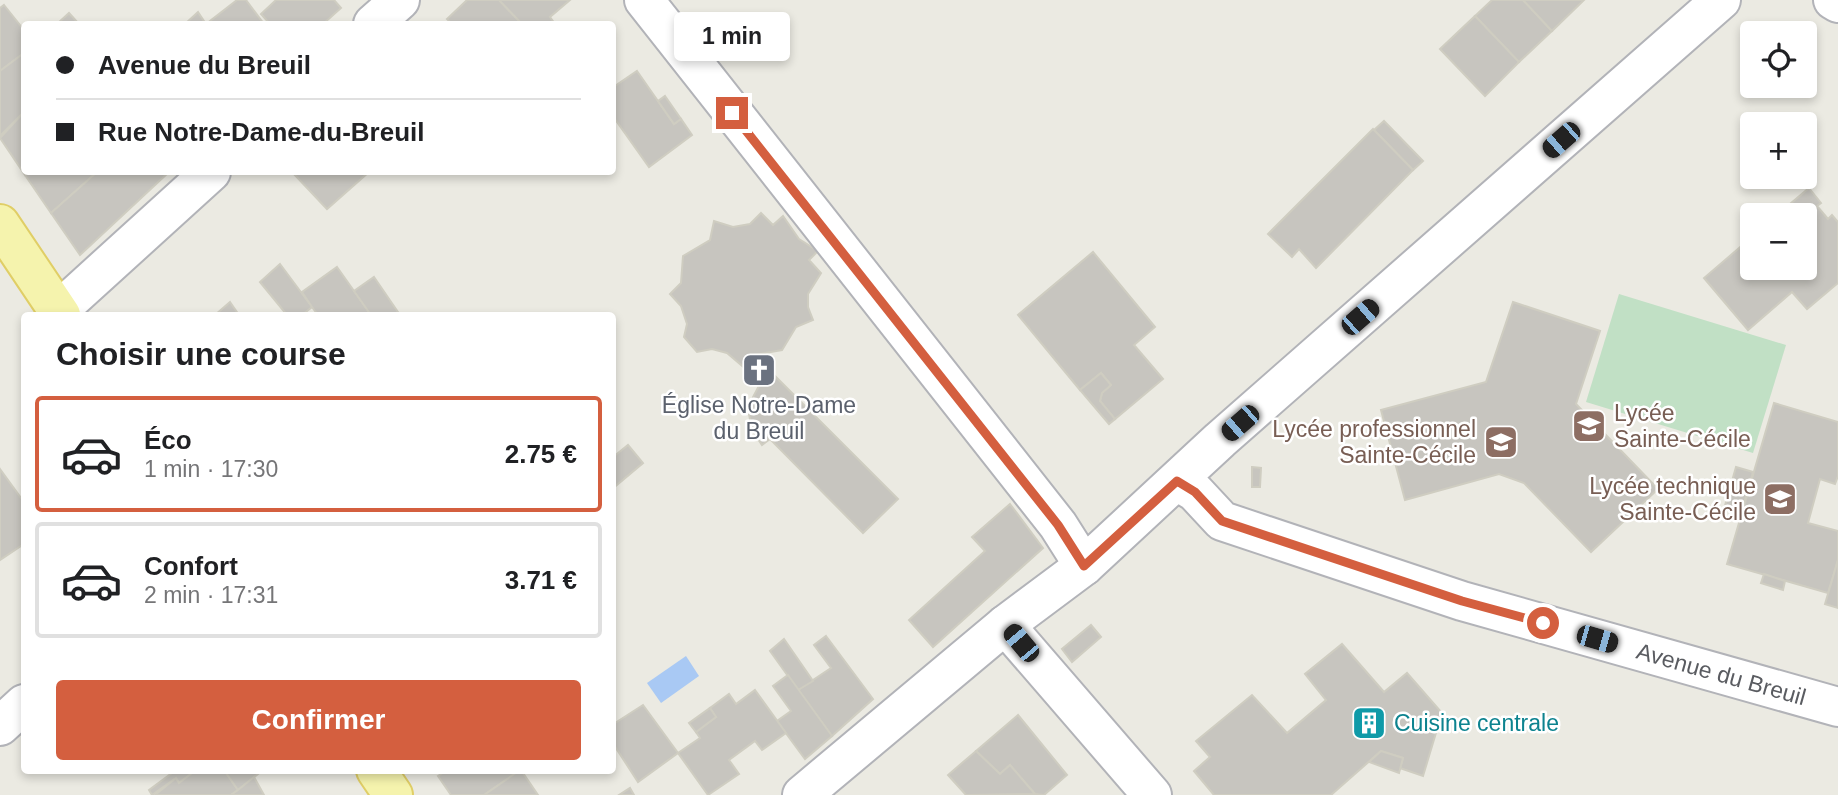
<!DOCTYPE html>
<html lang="fr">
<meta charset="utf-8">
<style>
body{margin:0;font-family:Helvetica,sans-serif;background:#f2f2f2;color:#202124;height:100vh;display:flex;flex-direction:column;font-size:26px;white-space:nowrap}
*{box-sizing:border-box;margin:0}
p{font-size:23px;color:#757577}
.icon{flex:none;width:38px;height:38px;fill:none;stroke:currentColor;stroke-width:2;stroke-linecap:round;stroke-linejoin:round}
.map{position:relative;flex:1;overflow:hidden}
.drawer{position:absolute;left:21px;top:312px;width:595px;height:462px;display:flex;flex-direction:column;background:#fff;border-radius:7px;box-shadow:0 4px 10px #0003}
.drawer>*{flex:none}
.banner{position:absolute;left:21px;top:21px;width:595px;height:154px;border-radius:7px;box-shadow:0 4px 10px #0003;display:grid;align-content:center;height:154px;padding:0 35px;background:#fff}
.fabs{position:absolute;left:1740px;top:21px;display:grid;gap:14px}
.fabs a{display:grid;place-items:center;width:77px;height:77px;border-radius:7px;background:#fff;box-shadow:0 4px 10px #0003;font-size:35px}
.end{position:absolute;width:32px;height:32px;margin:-16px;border:9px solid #d45f3f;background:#fff;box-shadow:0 0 0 4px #fff}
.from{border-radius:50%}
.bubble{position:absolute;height:49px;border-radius:7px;background:#fff;box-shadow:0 4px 10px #0003;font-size:23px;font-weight:600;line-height:49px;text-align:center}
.car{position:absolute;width:21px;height:42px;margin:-21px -10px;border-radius:9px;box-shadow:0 0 5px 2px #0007;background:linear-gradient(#222 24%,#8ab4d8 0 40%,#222 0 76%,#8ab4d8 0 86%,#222 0)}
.banner b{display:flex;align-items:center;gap:24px;height:66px;font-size:26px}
.banner b+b{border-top:2px solid #e0e0e0}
.banner i{width:18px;height:18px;background:#202124}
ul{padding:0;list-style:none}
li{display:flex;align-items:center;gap:21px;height:116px;margin:0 14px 10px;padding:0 21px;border:4px solid #e0e0e0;border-radius:7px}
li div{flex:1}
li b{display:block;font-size:26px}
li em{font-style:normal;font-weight:600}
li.current{border-color:#d45f3f}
li>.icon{width:63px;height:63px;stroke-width:1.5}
h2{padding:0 35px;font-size:32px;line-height:84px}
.cta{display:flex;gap:14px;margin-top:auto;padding:14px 35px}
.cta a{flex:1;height:80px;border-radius:7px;background:#d45f3f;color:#fff;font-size:28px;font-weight:600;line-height:80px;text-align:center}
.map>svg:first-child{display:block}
.green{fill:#c1e0c5}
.water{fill:#a9c9f4}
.building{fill:#c7c5bf;stroke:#cfcdc1;stroke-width:2}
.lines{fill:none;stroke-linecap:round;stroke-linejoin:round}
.minor-casing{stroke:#b2b3b8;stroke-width:42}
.primary-casing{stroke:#e0ce66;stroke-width:42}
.minor{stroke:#fff;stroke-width:38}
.primary{stroke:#f5f3ad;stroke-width:38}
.route{stroke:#d45f3f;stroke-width:9}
.labels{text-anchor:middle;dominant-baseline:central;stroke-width:5;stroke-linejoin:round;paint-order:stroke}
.worship-label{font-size:23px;fill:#5b616d;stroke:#fff}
.education-label{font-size:23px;fill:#785e54;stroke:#fff;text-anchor:end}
.street-label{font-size:23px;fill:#5a5c61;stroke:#fff}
.culture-label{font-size:23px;fill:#0d838f;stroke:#fff;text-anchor:start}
</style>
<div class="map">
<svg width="1838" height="795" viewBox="0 0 1838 795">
<rect width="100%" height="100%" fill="#ebeae2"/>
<path class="green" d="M1619,294L1786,345L1753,453L1586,402Z"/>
<path class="water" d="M686,656L699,676L661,703L647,683Z"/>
<g class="building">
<path d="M237,0H246L264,24H185L198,12L206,24Z"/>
<path d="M276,0H334L341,8L323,24H270L261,14Z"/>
<path d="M467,0H499L522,24H452L447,19Z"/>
<path d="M499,0H570L550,17L555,24H522Z"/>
<path d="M1492,0H1523L1552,31L1519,62L1475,16Z"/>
<path d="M1523,0H1584L1552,31Z"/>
<path d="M4,5L24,30V53L0,71V8Z"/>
<path d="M69,13L79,24H57Z"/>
<path d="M1475,16L1519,62L1485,96L1440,49Z"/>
<path d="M24,53V112L0,136V71Z"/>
<path d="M637,71L674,124L681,119L692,135L649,167L612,115V88Z"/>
<path d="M665,96L681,119L674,124L658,101Z"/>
<path d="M24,112V172H29L25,175L0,138Z"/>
<path d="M1384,121L1423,161L1413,170L1374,130Z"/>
<path d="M1373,129L1413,170L1316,268L1299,249L1292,257L1268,234Z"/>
<path d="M29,172H97L51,213L25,175Z"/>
<path d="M97,172H169L80,255L51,213Z"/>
<path d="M292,172H369L327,209Z"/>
<path d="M1809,188L1821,203L1817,206L1828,219L1832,215L1838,222V283L1807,309L1792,292L1748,330L1704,278L1752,237V268H1804V215H1777Z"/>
<path d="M761,213L773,225L783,216L799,239L818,251L809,260L821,273L808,294V307L813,320L796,327L782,350L754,355L898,499L863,533L770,439L762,445L752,430L749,414L753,397L761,382L727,353L712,349L697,352L684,337L687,324L681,306L670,294L681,283L683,256L710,240L714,221L733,227L750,224Z"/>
<path d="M1093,252L1155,327L1134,345L1163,379L1115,419L1100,401L1102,393L1111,385L1101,373L1080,390L1018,315Z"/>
<path d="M280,264L312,307L302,315H287L260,282Z"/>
<path d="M337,267L371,315H318L312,307L302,292Z"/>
<path d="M374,277L400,315H371L354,291Z"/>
<path d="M230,302L239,315H215Z"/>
<path d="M1513,302L1600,331L1576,404L1658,489L1591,552L1524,483L1499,474L1405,500L1381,410L1486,382Z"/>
<path d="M1101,373L1111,385L1102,393L1100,401L1115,419L1109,424L1080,390Z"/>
<path d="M1774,403L1838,422V476L1835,484L1820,479L1808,523L1838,531V560L1828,593L1727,564Z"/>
<path d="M628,445L643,463L612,489V458Z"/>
<path d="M1252,467L1261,468L1260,487H1252Z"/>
<path d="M1736,467L1753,472L1741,514L1724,509Z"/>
<path d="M0,469L24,502V544L0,560Z"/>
<path d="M1010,504L1043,548L933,647L909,620L985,551L972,537Z"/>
<path d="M1838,560V608L1825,604Z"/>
<path d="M1764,574L1785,581L1783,590L1761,583Z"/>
<path d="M1091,625L1101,637L1072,662L1062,649Z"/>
<path d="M826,636L873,699L832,736L798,690L831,668L814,645Z"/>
<path d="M784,639L813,681L798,690L770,651Z"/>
<path d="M1342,644L1384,692L1407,673L1442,713L1423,776L1400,768L1403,758L1381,751L1331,795H1214L1194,771L1210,757L1196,741L1252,695L1287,733L1326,700L1305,674Z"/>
<path d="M788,675L832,736L805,759L777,721L791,711L773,686Z"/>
<path d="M755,690L786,733L762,750L755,741L729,760L739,774L708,795L678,753L700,738L696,732L716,717L710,708L729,694L736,704Z"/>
<path d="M643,705L678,753L638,782L612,742V725Z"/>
<path d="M710,708L716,717L696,732L689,723Z"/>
<path d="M1018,715L1067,775L1044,795L1035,794L1010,765L1000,774L976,751Z"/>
<path d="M976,751L1000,774L1010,765L1035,794L966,795L948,775Z"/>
<path d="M1381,751L1403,758L1399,773L1369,762Z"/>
<path d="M176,770H196L179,783L176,778L152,795L149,790Z"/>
<path d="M196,770H224L238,790L231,795H155L176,778L179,783Z"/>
<path d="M224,770H263L238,790Z"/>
<path d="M447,770H512L515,774L484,795H451L438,776Z"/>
<path d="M521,770L538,795H484L520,770Z"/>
<path d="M254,777L264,795H231L238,790Z"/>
<path d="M630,788L634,795H619Z"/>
</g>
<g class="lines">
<g class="minor-casing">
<g id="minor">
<path d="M644,0L1058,525L1084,566"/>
<path d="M1833,0L1838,3"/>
<path d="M373,24L400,0"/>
<path d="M58,311L211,172"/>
<path id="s1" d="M1177,481L1195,492L1222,521L1462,601L1838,707"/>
<path d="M1005,625L1152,795"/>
<path d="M0,726L24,704"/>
<path d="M802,795L1005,625L1084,566L1220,440L1721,0"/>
</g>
</g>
<g class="primary-casing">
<g id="primary">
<path d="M0,224L61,315"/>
<path d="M376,770L393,795"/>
</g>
</g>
<use href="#minor" class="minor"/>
<use href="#primary" class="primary"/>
</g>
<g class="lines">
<path class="route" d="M732,113L1058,525L1084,566L1177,481L1195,492L1222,521L1462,601L1543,623"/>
</g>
<defs>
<g id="church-square" transform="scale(1.75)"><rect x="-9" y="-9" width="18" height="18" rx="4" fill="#6b7280" stroke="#fff"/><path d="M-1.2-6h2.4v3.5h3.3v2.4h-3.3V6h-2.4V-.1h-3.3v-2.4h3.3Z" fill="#fff"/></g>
<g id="school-square" transform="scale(1.75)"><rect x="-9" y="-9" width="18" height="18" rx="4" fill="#8d6e63" stroke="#fff"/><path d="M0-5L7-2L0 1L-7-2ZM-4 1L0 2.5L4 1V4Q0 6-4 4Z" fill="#fff"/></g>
<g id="building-square" transform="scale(1.75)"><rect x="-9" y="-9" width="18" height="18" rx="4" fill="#0f9aa8" stroke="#fff"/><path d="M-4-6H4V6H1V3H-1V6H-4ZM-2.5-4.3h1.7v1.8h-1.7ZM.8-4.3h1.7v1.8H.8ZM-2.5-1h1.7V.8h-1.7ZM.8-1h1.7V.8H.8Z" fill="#fff"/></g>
</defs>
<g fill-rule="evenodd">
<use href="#church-square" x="759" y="370"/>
<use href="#school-square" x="1589" y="426"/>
<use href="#school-square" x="1501" y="442"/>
<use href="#school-square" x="1780" y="499"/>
<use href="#building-square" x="1369" y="723"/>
</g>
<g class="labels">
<g class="worship-label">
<text x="759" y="405">Église Notre-Dame<tspan x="759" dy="26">du Breuil</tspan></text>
</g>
<g class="education-label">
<text x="1614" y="413" text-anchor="start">Lycée<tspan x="1614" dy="26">Sainte-Cécile</tspan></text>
<text x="1476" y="429">Lycée professionnel<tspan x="1476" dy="26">Sainte-Cécile</tspan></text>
<text x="1756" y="486">Lycée technique<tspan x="1756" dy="26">Sainte-Cécile</tspan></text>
</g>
<g class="street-label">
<text stroke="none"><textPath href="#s1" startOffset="583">Avenue du Breuil</textPath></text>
</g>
<g class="culture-label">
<text x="1394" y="723">Cuisine centrale</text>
</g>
</g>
</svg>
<div class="fabs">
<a><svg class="icon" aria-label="locate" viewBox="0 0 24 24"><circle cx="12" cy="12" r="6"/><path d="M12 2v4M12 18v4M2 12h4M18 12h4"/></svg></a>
<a>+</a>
<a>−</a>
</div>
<i class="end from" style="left:1543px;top:623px"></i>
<i class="end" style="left:732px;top:113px"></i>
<div class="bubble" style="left:674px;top:12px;width:116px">1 min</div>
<i class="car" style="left:1561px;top:140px;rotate:229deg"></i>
<i class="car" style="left:1360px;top:317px;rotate:49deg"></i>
<i class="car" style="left:1240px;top:423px;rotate:229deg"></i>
<i class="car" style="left:1597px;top:639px;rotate:106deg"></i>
<i class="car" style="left:1021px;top:643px;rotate:320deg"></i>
<div class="banner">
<b><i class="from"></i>Avenue du Breuil</b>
<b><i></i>Rue Notre-Dame-du-Breuil</b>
</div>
<section class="drawer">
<h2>Choisir une course</h2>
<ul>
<li class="current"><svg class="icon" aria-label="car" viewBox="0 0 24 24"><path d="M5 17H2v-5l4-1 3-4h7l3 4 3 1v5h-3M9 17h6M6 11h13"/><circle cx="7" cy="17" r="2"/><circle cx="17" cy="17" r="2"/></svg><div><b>Éco</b><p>1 min · 17:30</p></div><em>2.75 €</em></li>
<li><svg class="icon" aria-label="car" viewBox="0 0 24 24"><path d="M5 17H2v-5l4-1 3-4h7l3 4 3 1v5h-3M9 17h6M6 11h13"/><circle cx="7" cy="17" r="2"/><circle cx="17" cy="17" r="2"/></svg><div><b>Confort</b><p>2 min · 17:31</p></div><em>3.71 €</em></li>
</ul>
<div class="cta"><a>Confirmer</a></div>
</section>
</div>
